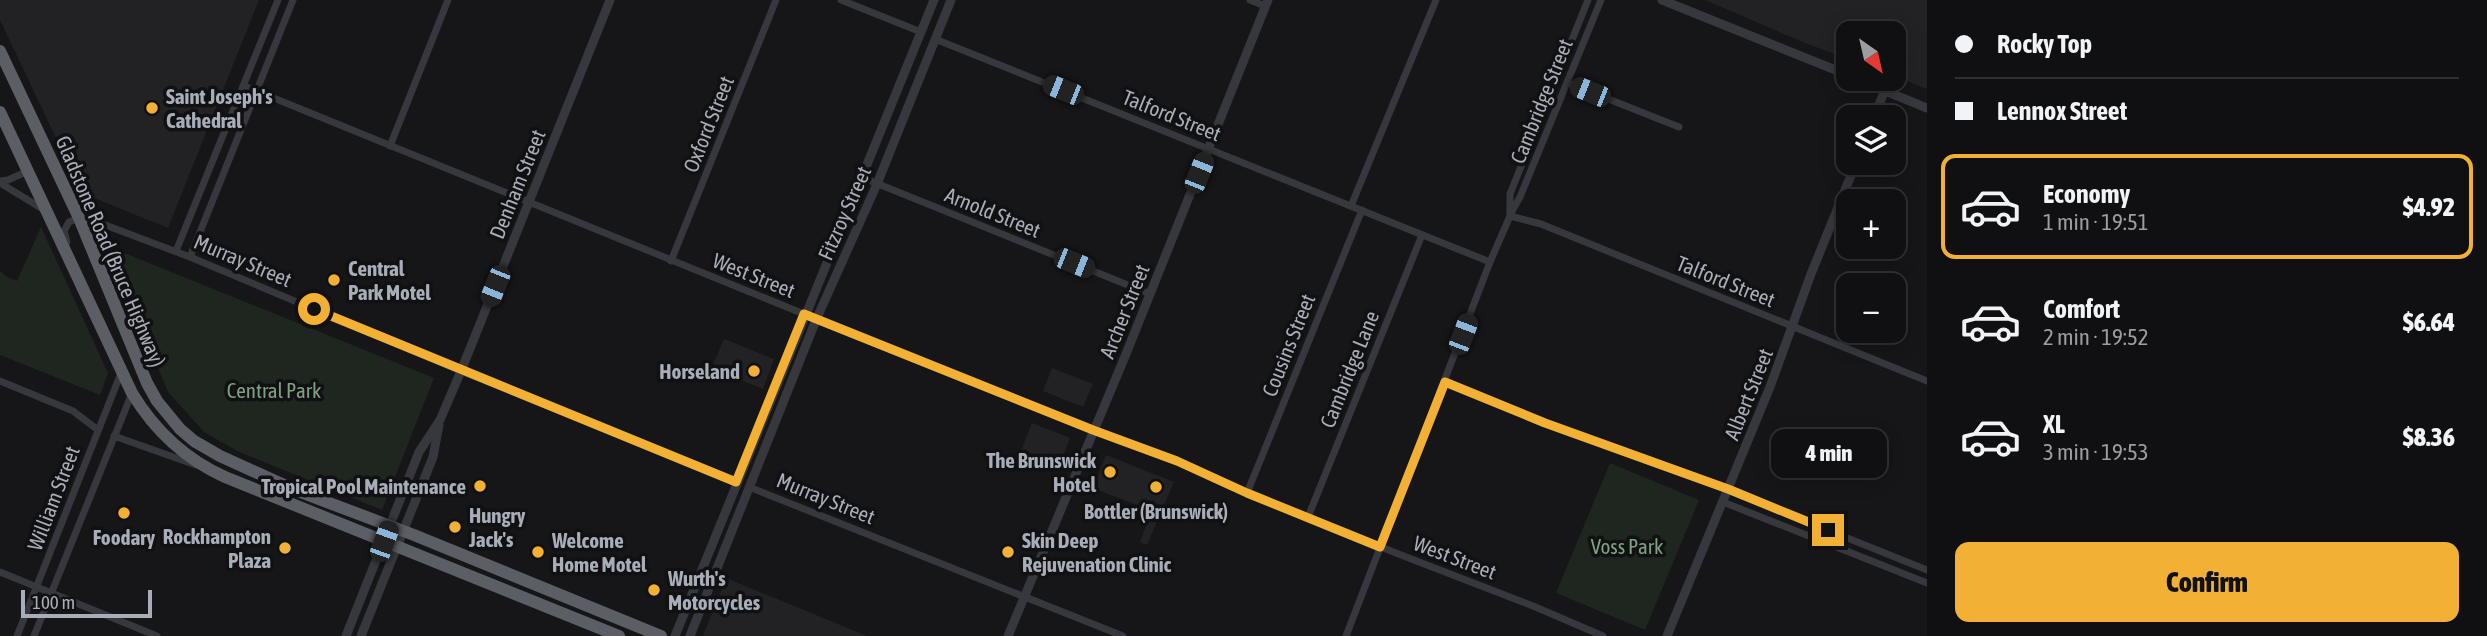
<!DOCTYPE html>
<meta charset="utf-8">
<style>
body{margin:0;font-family:"Asap Condensed",sans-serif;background:#19191b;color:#f1f3f6;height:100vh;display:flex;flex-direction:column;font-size:26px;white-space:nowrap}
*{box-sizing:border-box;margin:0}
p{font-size:23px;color:#9c9d9f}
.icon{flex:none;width:38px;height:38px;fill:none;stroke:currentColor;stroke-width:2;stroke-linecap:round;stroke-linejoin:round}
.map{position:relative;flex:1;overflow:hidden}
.drawer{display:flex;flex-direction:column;background:#101012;width:560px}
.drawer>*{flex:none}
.hud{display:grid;align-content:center;height:154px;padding:0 28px;background:#101012}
.needle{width:46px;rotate:146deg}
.buttons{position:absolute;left:1836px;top:21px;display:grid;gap:14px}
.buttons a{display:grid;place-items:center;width:70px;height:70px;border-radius:14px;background:#101012;box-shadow:0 4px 18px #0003,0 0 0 2px #303032;font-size:35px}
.scale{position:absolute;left:21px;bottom:18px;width:131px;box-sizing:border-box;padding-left:7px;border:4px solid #a8adb8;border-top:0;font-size:19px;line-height:24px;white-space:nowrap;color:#a8adb8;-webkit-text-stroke:5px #111113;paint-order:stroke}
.end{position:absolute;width:32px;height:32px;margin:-16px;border:9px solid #f2b134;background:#111;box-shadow:0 0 0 4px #111}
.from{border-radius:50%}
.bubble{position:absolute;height:49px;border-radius:14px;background:#101012;box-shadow:0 4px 18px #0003,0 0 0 2px #303032;font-size:23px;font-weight:800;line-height:49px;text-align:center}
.car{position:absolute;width:21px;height:42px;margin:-21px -10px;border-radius:9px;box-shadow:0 0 5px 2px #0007;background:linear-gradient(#222 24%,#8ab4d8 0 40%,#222 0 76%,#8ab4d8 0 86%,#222 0)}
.hud b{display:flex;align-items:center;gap:24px;height:66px;font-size:26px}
.hud b+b{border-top:2px solid #303032}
.hud i{width:18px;height:18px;background:#f1f3f6}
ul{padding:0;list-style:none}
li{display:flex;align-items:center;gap:21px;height:105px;margin:0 14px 10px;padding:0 14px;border:4px solid transparent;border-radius:14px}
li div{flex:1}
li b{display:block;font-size:26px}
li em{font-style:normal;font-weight:800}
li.selected{border-color:#f2b134}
li>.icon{width:63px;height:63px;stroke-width:1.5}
.action{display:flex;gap:14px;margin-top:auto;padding:14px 28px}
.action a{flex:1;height:80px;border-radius:14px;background:#f2b134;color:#111;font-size:28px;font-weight:800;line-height:80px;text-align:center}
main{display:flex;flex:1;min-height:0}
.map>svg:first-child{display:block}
.built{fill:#222225}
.green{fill:#1e261f}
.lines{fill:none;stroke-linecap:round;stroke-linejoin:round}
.minor{stroke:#37383d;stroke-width:7}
.tertiary{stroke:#37383d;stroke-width:9}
.trunk{stroke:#5b5e65;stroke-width:12}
.route{stroke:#f2b134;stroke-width:9}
.poi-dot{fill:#f2b134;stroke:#111113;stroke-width:2.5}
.labels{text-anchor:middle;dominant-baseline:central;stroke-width:7;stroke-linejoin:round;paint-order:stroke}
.poi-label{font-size:21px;font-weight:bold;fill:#a8adb8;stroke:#111113;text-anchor:start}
.street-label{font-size:21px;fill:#a8adb8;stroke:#111113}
.park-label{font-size:21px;fill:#7fa381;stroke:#111113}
</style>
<main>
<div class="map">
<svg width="1927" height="636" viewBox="0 0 1927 636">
<rect width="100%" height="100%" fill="#161618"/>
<g class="built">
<path d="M0,0H259L168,228L82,193L0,20Z"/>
<path d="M1705,0H1927V89L1894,76V33H1848V59L1805,43Z"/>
<path d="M724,339L774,359L763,389L711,369Z"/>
<path d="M1052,368L1093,384L1083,407L1043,391Z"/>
<path d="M1032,423L1070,438L1059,466L1021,451Z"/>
<path d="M1106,455L1174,482L1147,545L1140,542L1152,511L1093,488Z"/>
<path d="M726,578L867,636H703Z"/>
</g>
<g class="green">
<path d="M41,227L108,373L100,395L0,355V271L9,278L17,281Z"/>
<path d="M107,246L434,378L382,510L237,451L204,432L168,392Z"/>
<path d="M1610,463L1699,500L1645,630L1556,593Z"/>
</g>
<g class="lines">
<g class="minor">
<path d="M841,0L921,32"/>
<path d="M1250,0L1265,6"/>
<path d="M935,39L1490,262"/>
<path d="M1568,83L1679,127"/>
<path d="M244,86L804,314"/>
<path d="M390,146L448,0"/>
<path d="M861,177L1150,294"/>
<path d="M0,181L8,180L28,171"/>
<path d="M0,183L46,211"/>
<path d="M1351,206L1436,0"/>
<path d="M1511,213L1520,197L1601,0"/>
<path d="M1510,216L1541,224L1927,381"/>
<path d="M67,242L64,231L69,222L79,218L92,220L190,257L461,371L736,482"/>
<path d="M176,251L278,0"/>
<path d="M190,257L293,0"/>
<path d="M671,261L776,0"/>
<path d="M816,320L1093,430L1177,461L1247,493L1401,555L1533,606L1603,636"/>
<path d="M0,381L73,411L98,430"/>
<path d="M1445,382L1545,423L1728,490L1927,570"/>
<path d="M114,436L196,465"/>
<path d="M749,487L1123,636"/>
<path d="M1247,493L1362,210"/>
<path d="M1723,502L1927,583"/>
<path d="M1308,517L1422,235"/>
<path d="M0,572L157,636"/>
<path d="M17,636L121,373"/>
<path d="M34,636L132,393"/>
<path d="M1346,636L1490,262L1510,216V194L1588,0"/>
</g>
<g class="tertiary">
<path d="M1662,0L1848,75"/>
<path d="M1856,79L1927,108"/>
<path d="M1874,117L1885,90"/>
<path d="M346,636L419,452L440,420L461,371L610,0"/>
<path d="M361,636L433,457L439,425"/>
<path d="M675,636L934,0"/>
<path d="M690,636L816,320L877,184L951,0"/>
<path d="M1008,636L1126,354L1268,0"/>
<path d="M1667,636L1770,387L1811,274L1856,163"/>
</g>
<g class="trunk">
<path d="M0,51L79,218L147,383L157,401L180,429L194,441L220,456L295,490L414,535L661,636"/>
<path d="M0,112L132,393C155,431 185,459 225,477L619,636"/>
</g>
</g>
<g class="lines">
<path class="route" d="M314,309L736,482L804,314L1093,430L1177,461L1247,493L1380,547L1445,382L1545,423L1728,489L1828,530"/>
</g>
<g class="poi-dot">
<circle cx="152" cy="108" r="7"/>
<circle cx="334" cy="280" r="7"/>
<circle cx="754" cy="371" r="7"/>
<circle cx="1110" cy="472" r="7"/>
<circle cx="480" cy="486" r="7"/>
<circle cx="1156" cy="487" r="7"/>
<circle cx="124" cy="513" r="7"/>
<circle cx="455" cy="527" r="7"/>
<circle cx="285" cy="548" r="7"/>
<circle cx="538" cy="552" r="7"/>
<circle cx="1008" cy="552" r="7"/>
<circle cx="654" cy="590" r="7"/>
</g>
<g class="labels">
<g class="poi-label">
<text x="166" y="96">Saint Joseph's<tspan x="166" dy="24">Cathedral</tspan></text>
<text x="348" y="268">Central<tspan x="348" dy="24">Park Motel</tspan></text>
<text x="740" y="371" text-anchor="end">Horseland</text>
<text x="1096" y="460" text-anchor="end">The Brunswick<tspan x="1096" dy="24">Hotel</tspan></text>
<text x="466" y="486" text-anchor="end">Tropical Pool Maintenance</text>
<text x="1156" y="511" text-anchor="middle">Bottler (Brunswick)</text>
<text x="469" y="515">Hungry<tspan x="469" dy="24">Jack's</tspan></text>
<text x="271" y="536" text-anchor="end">Rockhampton<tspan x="271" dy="24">Plaza</tspan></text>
<text x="124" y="537" text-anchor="middle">Foodary</text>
<text x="552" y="540">Welcome<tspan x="552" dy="24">Home Motel</tspan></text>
<text x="1022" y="540">Skin Deep<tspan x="1022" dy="24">Rejuvenation Clinic</tspan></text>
<text x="668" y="578">Wurth's<tspan x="668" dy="24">Motorcycles</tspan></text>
</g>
<g class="street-label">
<text transform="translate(1541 101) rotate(-68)">Cambridge Street</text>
<text transform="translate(1172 115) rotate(22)">Talford Street</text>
<text transform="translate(708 124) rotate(-68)">Oxford Street</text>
<text transform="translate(517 184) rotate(-68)">Denham Street</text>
<text transform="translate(993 212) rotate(22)">Arnold Street</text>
<text transform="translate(844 213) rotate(-66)">Fitzroy Street</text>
<text transform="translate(111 251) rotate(67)">Gladstone Road (Bruce Highway)</text>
<text transform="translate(243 260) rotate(23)">Murray Street</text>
<text transform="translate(754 275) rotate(22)">West Street</text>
<text transform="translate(1726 281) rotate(22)">Talford Street</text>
<text transform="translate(1124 311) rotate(-68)">Archer Street</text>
<text transform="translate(1288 345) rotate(-68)">Cousins Street</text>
<text transform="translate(1349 369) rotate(-68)">Cambridge Lane</text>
<text transform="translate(1748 394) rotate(-68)">Albert Street</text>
<text transform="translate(53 498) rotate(-69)">William Street</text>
<text transform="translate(826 498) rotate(22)">Murray Street</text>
<text transform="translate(1455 557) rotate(21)">West Street</text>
</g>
<g class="park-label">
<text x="274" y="390">Central Park</text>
<text x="1627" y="546">Voss Park</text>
</g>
</g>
</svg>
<div class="buttons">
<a><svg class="needle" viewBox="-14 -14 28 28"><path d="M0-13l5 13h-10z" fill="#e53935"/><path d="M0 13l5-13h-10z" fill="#9c9d9f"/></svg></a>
<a><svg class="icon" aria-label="layers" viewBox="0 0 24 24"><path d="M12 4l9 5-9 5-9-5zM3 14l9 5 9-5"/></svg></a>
<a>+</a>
<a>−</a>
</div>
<div class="scale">100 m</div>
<i class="end from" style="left:314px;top:309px"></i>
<i class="end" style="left:1828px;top:530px"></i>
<div class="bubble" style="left:1771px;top:429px;width:116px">4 min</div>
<i class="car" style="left:1063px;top:90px;rotate:292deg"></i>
<i class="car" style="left:1590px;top:92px;rotate:292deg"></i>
<i class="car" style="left:1199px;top:173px;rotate:22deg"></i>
<i class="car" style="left:1074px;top:263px;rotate:112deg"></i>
<i class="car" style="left:495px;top:286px;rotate:202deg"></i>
<i class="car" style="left:1463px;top:334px;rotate:21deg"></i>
<i class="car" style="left:384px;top:541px;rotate:20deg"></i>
</div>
<section class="drawer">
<div class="hud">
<b><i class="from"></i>Rocky Top</b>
<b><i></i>Lennox Street</b>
</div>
<ul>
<li class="selected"><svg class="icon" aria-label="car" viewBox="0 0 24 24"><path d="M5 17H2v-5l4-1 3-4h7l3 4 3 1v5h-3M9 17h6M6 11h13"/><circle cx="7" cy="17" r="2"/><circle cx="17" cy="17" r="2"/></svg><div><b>Economy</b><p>1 min · 19:51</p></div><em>$4.92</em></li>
<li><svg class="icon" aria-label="car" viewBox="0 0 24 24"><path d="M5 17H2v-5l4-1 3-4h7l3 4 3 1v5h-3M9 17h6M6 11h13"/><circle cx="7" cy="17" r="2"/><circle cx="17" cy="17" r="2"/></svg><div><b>Comfort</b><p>2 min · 19:52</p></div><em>$6.64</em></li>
<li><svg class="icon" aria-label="car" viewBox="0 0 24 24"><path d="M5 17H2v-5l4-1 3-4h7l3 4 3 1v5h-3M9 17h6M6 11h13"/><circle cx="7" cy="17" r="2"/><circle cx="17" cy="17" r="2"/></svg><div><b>XL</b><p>3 min · 19:53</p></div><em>$8.36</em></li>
</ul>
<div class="action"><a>Confirm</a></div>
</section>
</main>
